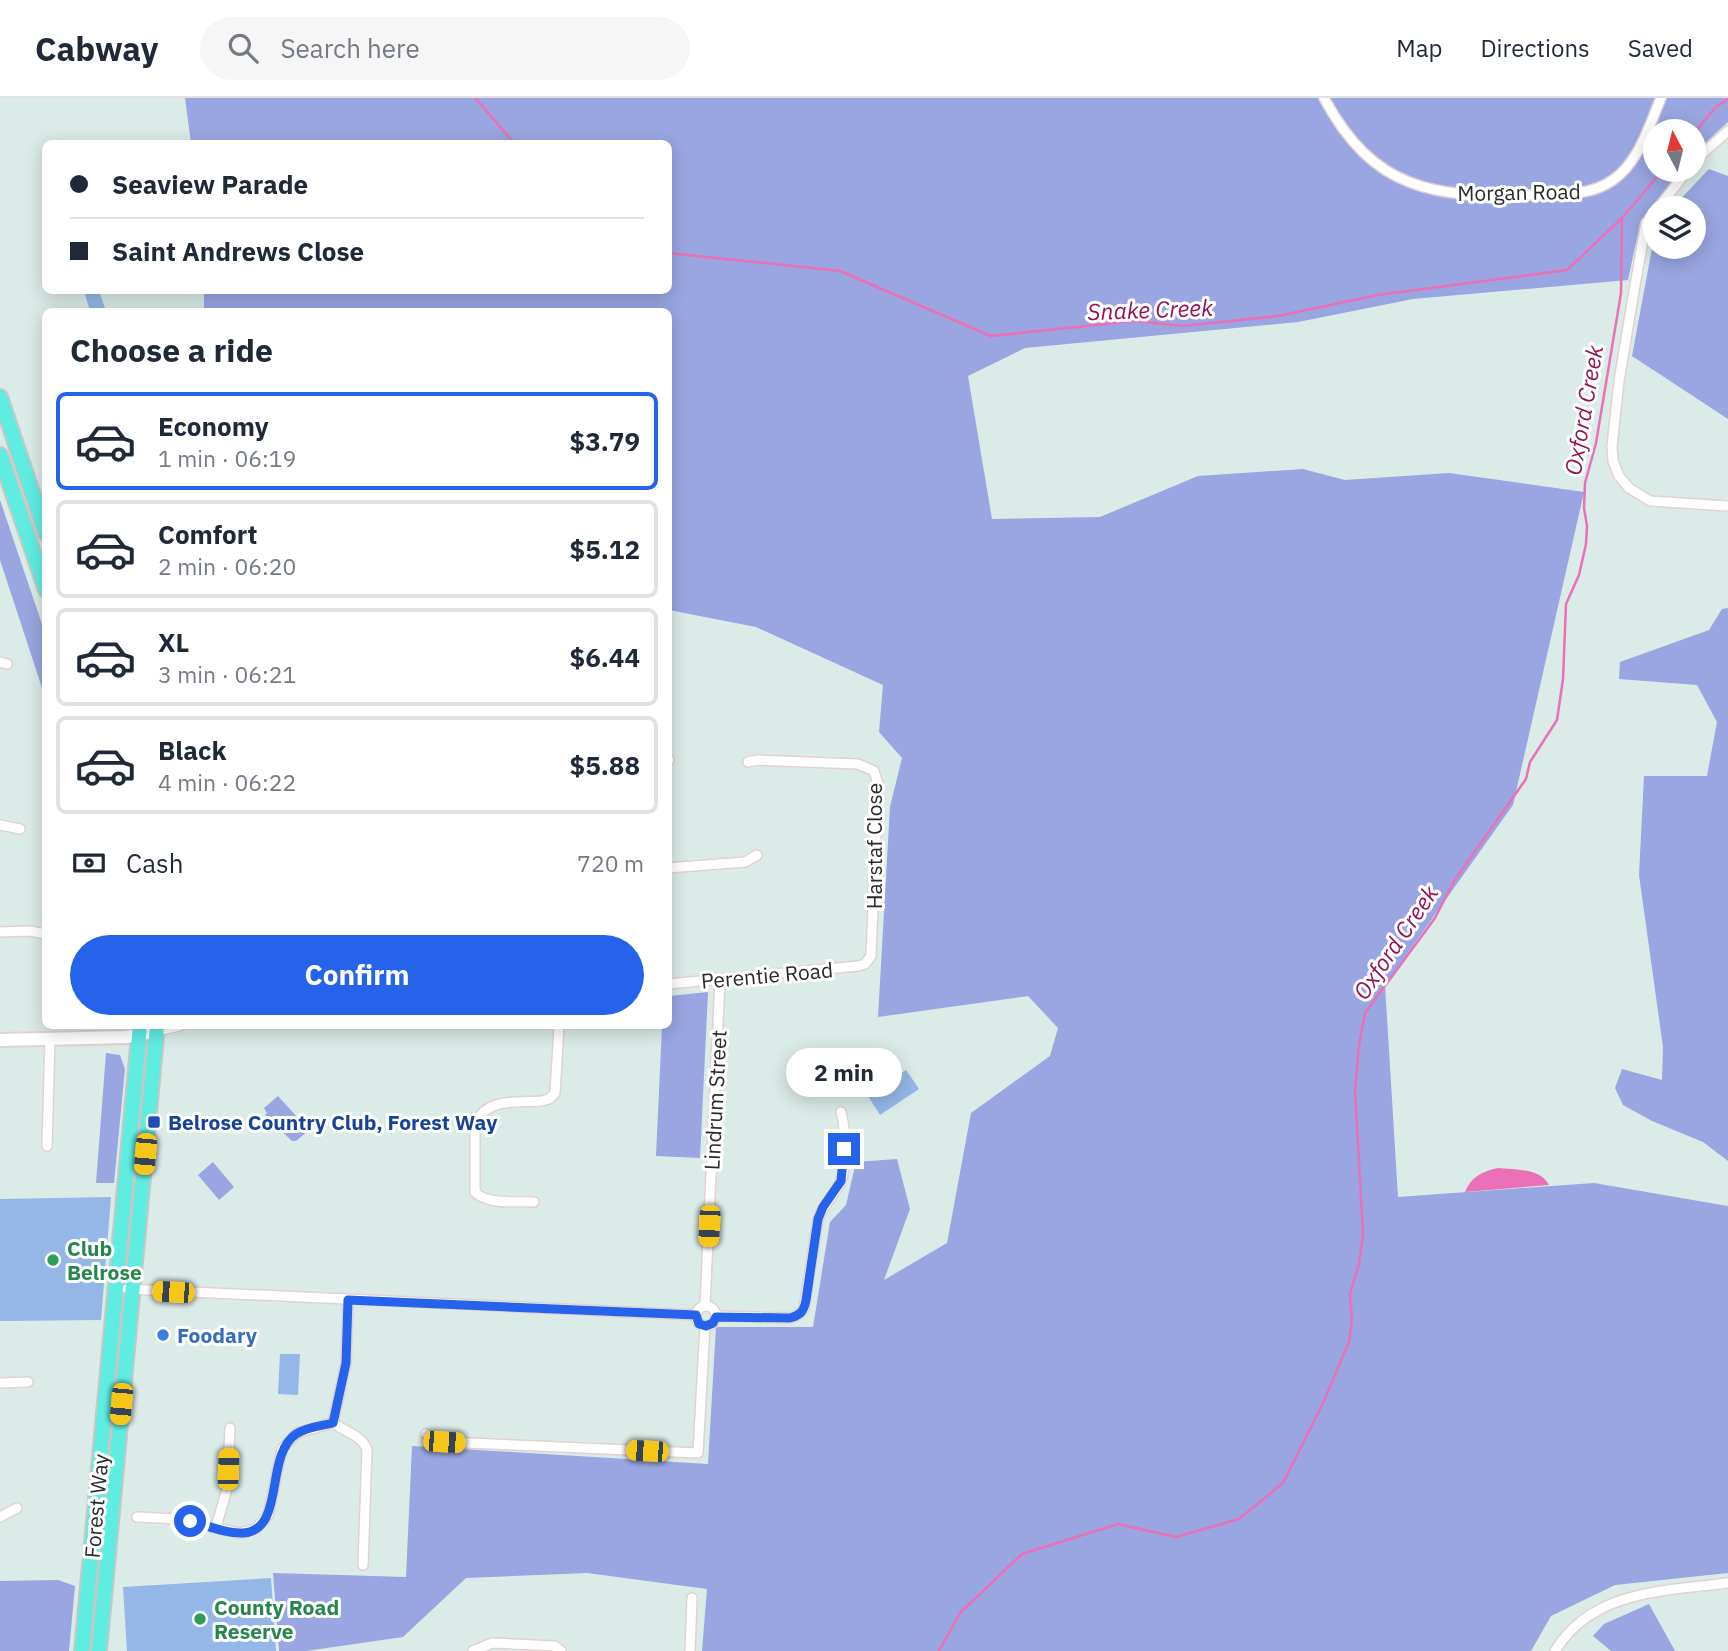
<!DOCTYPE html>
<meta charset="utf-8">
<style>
body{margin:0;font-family:"IBM Plex Sans",sans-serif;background:#f6f6f7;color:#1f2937;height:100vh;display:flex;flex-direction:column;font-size:26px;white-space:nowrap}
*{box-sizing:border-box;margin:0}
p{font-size:23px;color:#747a83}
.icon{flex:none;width:38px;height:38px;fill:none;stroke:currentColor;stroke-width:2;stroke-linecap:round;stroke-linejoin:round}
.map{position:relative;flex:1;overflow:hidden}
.sheet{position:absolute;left:42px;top:210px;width:630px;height:721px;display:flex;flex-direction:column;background:#fff;border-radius:10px;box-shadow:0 4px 18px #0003}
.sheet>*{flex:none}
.hud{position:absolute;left:42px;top:42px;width:630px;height:154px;border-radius:10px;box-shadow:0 4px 18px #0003;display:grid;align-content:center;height:154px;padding:0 28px;background:#fff}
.needle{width:46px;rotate:353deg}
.controls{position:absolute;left:1643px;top:21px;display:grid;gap:14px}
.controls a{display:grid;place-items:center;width:63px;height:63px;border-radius:50%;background:#fff;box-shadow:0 4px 18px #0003;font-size:35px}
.end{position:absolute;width:32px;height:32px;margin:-16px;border:9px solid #2563eb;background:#fff;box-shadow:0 0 0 4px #fff}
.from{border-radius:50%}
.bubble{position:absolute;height:49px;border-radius:24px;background:#fff;box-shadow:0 4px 18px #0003;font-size:23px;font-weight:700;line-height:49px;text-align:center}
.car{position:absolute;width:21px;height:42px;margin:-21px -10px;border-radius:9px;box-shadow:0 0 5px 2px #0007;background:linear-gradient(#f5c518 24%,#345 0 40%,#f5c518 0 76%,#345 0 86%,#f5c518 0)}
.hud b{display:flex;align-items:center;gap:24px;height:66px;font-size:26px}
.hud b+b{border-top:2px solid #e0e1e3}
.hud i{width:18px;height:18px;background:#1f2937}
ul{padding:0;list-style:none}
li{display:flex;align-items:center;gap:21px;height:98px;margin:0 14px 10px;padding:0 14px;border:4px solid #e0e1e3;border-radius:10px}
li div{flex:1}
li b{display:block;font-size:26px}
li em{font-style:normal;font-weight:700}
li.selected{border-color:#2563eb}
li>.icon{width:63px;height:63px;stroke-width:1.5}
h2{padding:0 28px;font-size:32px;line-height:84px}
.pay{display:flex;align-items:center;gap:18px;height:77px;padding:0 28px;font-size:26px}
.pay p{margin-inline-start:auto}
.cta{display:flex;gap:14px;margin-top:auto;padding:14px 28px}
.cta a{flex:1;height:80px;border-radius:42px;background:#2563eb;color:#fff;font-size:28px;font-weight:700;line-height:80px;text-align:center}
header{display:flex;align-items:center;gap:42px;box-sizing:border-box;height:98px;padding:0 35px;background:#fff;border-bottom:2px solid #e0e1e3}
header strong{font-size:33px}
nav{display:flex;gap:38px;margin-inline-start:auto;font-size:24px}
.search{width:490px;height:63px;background:#f6f6f7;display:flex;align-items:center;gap:18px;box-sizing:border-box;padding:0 24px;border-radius:38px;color:#747a83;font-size:26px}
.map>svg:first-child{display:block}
.green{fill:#99a6e1}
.pitch{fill:#95b7e8}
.water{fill:#eb70b7}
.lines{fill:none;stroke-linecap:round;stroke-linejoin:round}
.stream{stroke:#eb70b7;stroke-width:2.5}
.street-casing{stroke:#e2d1d1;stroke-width:12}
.secondary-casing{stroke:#e2d1d1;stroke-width:16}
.primary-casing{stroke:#c7c7c7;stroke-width:18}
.street{stroke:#fff;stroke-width:9}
.secondary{stroke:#fff;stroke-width:12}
.primary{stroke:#5fede2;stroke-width:14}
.route{stroke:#2563eb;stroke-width:9}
.transit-dot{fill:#1a4fb4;stroke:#fff;stroke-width:2.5}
.leisure-dot{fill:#2e9e5b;stroke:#fff;stroke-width:2.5}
.shop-dot{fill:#3f7fe0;stroke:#fff;stroke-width:2.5}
.labels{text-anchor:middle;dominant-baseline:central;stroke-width:6;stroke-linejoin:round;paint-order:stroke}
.street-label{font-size:21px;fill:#292929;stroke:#fff}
.transit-label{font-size:21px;font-weight:bold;fill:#164399;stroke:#fff;text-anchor:start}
.leisure-label{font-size:21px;font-weight:bold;fill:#27864d;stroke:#fff;text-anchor:start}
.shop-label{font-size:21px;font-weight:bold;fill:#366cbe;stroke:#fff;text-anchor:start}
.water-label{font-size:23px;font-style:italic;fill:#961053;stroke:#fff}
</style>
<header>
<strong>Cabway</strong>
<div class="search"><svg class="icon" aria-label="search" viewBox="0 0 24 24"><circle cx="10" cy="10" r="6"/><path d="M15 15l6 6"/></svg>Search here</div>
<nav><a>Map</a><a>Directions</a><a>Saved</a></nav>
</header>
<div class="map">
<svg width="1728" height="1553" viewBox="0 0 1728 1553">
<rect width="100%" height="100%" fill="#dbebe7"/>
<g class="green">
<path d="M185,0H1728V24L1694,55V33H1656V72H1680L1640,126L1628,182L1413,201L1298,224L1025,250L968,278L992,421L1100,419L1198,378L1303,371L1345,382L1449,375L1584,394L1513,707L1385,887L1398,1099L1594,1085L1728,1108V1475L1615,1487L1551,1518L1531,1553H702L707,1491L587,1475L466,1480L403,1539L306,1553H279L273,1475L406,1479L412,1348L708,1366L716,1229H813L830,1124L846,1107L856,1064L897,1061L910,1111L884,1182L947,1145L971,1015L1050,958L1058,930L1028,898L878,919L890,709L902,660L879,634L883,587L756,529L669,512L668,214L204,213V192H668V46L191,45Z"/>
<path d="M1709,71L1728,78V321L1632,258L1655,134L1656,149H1694V110H1672Z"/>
<path d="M0,402L45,535V599L0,462Z"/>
<path d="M1728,510V1063L1703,1044L1652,1023L1623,1007L1615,990L1622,971L1662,982L1663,949L1639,777L1644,678H1707L1717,624L1697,587L1619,581L1620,564L1709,532L1722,511Z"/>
<path d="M708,894L700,1060L656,1058L662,928H668L669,898Z"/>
<path d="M106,955L120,957L125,971L114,1085H96Z"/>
<path d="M278,998L308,1031V1033L296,1043H292L265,1017L267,1015L264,1010Z"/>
<path d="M213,1064L234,1089L219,1102L198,1077Z"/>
<path d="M58,1482L75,1488L69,1553H0V1483Z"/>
<path d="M1649,1506L1675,1553H1611L1593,1538L1604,1526Z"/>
</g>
<g class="pitch">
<path d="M84,193H99L106,213H90Z"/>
<path d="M906,972L919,991L880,1017L868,998Z"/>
<path d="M111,1099L101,1222L0,1223V1101Z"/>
<path d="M280,1256H300L298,1297L278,1296Z"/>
<path d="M271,1480L276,1553H127L123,1489Z"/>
</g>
<path class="water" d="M1498,1070C1516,1072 1540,1070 1549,1087L1465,1094C1471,1079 1483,1073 1498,1070Z"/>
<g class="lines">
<g class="stream">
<path d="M475,0L515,46"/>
<path d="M1694,35L1716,9L1728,1"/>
<path d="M668,155L840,173L991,238L1134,223L1183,228L1278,218L1378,197L1567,172L1622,120"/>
<path d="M939,1553L960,1515L1022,1456L1118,1426L1176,1439L1239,1421L1283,1385L1324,1303L1349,1244L1352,1223L1350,1196L1359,1166L1363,1137L1355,993L1359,947L1365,915L1435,820L1454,783L1526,681L1530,664L1557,622L1563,581L1566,506L1579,477L1586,446L1587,428L1584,410L1585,385L1596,345L1621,195L1622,120L1663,72"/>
</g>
<g class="street-casing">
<g id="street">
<path d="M1324,0C1373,92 1434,100 1530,97C1558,96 1589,99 1613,82C1639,64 1649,28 1661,0"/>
<path d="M1694,63L1728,33"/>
<path d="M1658,110L1688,72"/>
<path d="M1656,113L1646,125L1633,199L1619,283L1612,348L1613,363L1619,378L1629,390L1650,403L1728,408"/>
<path d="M0,564L7,566"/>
<path d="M668,662H669"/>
<path d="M0,727L20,731"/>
<path d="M668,770L745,764L757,757"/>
<path d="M0,834L30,833L46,836"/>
<path d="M668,886L858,868L865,866L871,858L878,686L874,673L858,666L757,662L748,664"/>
<path d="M157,933L179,928"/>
<path d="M47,1048L50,941"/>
<path d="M534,1104C517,1103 487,1107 475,1094V1030C481,999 517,1005 542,1003L549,1001L555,995L559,928"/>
<path d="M127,1191L696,1217"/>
<path d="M705,1207L720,882"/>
<circle cx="706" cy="1218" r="10"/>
<path d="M716,1218L790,1220L798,1217L804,1211L818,1121C823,1108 832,1099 839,1087C849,1067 846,1035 841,1014"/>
<path d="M0,1285L28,1284"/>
<path d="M333,1325L346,1265L348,1202"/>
<path d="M426,1336L444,1344L698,1355L705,1228"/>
<path d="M0,1419L17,1410"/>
<path d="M137,1419L179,1421L239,1435L255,1431L268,1417L282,1351L297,1335L333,1325C344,1333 363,1338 367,1352L363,1467"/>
<path d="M216,1429L227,1391L230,1330"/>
<path d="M473,1553L492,1545L555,1548L561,1553"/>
<path d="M690,1553L692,1500"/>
<path d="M1555,1553C1592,1492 1665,1493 1728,1485"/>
</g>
</g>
<g class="secondary-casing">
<path id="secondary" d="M0,942L127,939L157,933"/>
</g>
<g class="primary-casing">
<g id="primary">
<path d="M0,299L46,436"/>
<path d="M0,357L46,492"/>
<path d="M82,1553L140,928"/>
<path d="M99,1553L157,928"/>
</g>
</g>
<use href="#street" class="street"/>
<use href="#secondary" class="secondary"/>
<use href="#primary" class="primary"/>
</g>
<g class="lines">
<path class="route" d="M190,1423C206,1427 226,1436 243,1435C286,1432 264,1358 296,1336C307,1329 321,1328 333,1325L346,1265L348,1202L696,1217L699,1226L706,1228L713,1225L716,1219L790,1220C801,1217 804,1213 806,1202L818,1121L823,1109L841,1083L844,1051"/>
</g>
<rect class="transit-dot" x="147" y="1017" width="14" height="14" rx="3.5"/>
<g class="leisure-dot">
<circle cx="53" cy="1162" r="7"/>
<circle cx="200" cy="1521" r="7"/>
</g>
<circle class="shop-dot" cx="163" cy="1237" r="7"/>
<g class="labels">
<g class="street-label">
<text transform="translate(1519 94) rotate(-1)">Morgan Road</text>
<text transform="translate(874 748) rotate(-90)">Harstaf Close</text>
<text transform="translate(767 877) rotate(-5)">Perentie Road</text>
<text transform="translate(715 1002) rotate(-87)">Lindrum Street</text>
<text transform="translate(96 1408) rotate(-85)">Forest Way</text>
</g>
<g class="transit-label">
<text x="168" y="1024">Belrose Country Club, Forest Way</text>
</g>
<g class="leisure-label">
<text x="67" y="1150">Club<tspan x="67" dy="24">Belrose</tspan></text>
<text x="214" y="1509">County Road<tspan x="214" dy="24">Reserve</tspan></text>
</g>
<g class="shop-label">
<text x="177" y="1237">Foodary</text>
</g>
<g class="water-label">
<text transform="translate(1150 211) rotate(-2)">Snake Creek</text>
<text transform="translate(1583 312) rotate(-80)">Oxford Creek</text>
<text transform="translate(1395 844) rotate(-56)">Oxford Creek</text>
</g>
</g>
</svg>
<div class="controls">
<a><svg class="needle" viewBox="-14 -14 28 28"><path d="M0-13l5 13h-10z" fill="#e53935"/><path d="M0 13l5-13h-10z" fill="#747a83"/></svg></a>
<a><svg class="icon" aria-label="layers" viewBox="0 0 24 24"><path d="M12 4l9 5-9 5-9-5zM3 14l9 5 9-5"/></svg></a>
</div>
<i class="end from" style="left:190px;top:1423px"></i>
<i class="end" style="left:844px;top:1051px"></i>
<div class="bubble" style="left:786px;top:950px;width:116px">2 min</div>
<i class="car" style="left:145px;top:1056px;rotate:185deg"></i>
<i class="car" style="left:709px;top:1128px;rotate:183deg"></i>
<i class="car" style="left:173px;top:1194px;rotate:273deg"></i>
<i class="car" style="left:121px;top:1306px;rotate:185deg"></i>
<i class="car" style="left:444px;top:1344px;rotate:93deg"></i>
<i class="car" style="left:647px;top:1353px;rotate:273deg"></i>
<i class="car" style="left:228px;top:1371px;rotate:2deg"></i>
<div class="hud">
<b><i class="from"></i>Seaview Parade</b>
<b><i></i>Saint Andrews Close</b>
</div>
<section class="sheet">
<h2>Choose a ride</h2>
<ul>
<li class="selected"><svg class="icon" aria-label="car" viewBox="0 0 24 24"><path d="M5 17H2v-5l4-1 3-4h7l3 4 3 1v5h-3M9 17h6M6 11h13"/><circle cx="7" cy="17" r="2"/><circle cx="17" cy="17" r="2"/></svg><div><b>Economy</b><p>1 min · 06:19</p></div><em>$3.79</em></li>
<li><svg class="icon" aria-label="car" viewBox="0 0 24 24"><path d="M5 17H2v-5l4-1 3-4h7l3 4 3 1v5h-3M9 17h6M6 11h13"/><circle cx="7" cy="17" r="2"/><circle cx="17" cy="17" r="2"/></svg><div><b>Comfort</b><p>2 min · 06:20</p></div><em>$5.12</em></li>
<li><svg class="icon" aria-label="car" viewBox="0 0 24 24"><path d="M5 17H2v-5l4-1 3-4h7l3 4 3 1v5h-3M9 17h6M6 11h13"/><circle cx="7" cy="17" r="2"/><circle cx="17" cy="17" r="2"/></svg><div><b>XL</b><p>3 min · 06:21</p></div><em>$6.44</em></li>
<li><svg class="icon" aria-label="car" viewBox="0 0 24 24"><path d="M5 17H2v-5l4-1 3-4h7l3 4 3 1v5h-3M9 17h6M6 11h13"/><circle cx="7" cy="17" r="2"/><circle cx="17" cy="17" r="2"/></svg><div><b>Black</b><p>4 min · 06:22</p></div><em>$5.88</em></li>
</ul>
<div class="pay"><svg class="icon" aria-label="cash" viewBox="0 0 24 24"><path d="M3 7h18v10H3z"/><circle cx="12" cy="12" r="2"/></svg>Cash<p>720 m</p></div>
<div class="cta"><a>Confirm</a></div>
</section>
</div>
